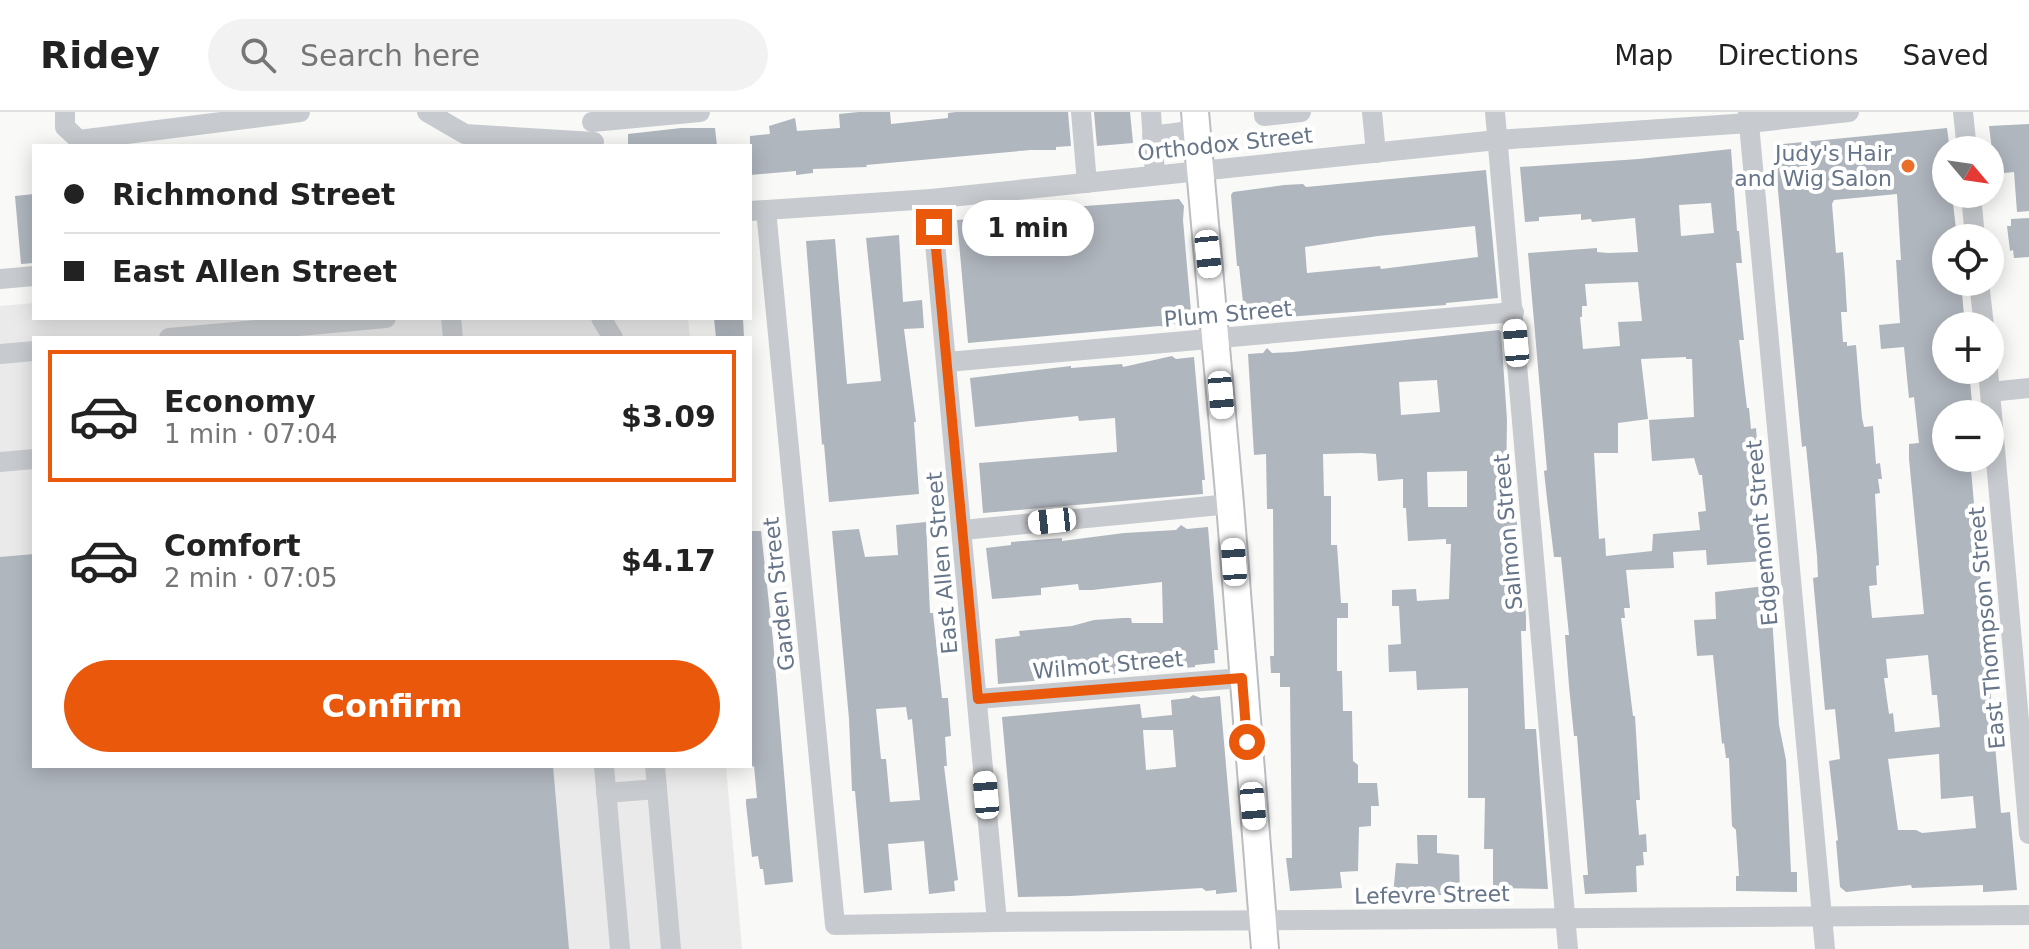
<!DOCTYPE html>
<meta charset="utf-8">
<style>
body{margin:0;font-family:"DejaVu Sans",sans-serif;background:#f2f2f2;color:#222;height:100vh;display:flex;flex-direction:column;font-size:30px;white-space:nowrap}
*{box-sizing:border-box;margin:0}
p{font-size:26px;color:#767676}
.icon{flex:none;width:44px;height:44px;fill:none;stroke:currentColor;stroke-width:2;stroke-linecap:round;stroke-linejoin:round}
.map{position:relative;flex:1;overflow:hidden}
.panel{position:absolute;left:32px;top:224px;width:720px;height:432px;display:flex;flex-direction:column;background:#fff;border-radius:0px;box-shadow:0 4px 20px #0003}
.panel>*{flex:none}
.hud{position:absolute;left:32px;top:32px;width:720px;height:176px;border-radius:0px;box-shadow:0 4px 20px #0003;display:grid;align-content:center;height:176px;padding:0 32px;background:#fff}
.needle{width:52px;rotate:119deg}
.controls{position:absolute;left:1932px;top:24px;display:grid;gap:16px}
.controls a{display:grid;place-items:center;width:72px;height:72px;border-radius:50%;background:#fff;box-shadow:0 4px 20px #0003;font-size:40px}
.end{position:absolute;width:36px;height:36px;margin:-18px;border:10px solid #ea580c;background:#fff;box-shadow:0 0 0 4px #fff}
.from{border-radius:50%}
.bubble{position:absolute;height:56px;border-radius:28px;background:#fff;box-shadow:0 4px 20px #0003;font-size:26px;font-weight:700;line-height:56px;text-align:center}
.car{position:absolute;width:24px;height:48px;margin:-24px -12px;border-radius:10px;box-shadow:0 0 6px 2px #0007;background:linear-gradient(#fff 24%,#345 0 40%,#fff 0 76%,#345 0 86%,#fff 0)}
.hud b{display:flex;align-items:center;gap:28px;height:76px;font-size:30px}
.hud b+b{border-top:2px solid #e0e0e0}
.hud i{width:20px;height:20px;background:#222}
ul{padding:14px 0 0;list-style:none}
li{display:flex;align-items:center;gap:24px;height:132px;margin:0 16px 12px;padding:0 16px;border:4px solid transparent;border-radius:0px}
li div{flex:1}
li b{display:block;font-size:30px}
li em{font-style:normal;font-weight:700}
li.selected{border-color:#ea580c}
li>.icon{width:72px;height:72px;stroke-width:1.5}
.primary-button{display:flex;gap:16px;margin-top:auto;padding:16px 32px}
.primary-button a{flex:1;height:92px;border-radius:48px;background:#ea580c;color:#fff;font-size:32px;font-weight:700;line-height:92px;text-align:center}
header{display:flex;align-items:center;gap:48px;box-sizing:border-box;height:112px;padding:0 40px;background:#fff;border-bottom:2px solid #e0e0e0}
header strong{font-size:38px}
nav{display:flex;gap:44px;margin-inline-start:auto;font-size:28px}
.search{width:560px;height:72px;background:#f2f2f2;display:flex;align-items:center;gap:20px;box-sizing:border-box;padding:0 28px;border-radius:44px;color:#767676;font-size:30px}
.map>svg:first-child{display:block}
.built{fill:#eaeaea}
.building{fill:#b0b6be;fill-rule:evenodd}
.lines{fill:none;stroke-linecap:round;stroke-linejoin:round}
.major-casing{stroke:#babdc2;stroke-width:30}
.minor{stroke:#c7cace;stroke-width:20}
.major{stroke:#fff;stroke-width:26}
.route{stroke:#ea580c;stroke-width:10}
.poi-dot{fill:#e96e27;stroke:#fff;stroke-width:3}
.labels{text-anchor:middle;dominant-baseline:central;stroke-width:8;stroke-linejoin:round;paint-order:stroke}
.street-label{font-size:22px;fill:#677589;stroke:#fff}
.poi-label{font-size:22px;fill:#677589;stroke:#fff;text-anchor:end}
</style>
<header>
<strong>Ridey</strong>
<div class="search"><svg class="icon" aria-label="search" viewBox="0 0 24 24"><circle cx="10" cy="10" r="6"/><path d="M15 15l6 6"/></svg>Search here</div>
<nav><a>Map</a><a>Directions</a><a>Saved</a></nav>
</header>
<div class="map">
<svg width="2029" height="837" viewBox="0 0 2029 837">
<rect width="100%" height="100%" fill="#f9f9f7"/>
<path class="built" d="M34,191V206H688L690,226H34V654H726L742,837H0V194Z"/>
<g class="building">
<path d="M859,0H890L891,12L948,6V1L956,0H1068L1071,34L1056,35V38H1031L866,53L867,55L813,57V61L796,63V59L750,63V24L770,22L769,14L795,6L797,19L840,16L839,2Z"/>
<path d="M1094,0H1130L1133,31L1097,34Z"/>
<path d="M2029,12V99L2017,100L2014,60L1995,62L1989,14Z"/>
<path d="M681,16H715L717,34H628V22Z"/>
<path d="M1947,16L1949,32L1954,36L1946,38V82H1952L1957,126H1946V170H1961L1965,214H1946V258H1969L1973,302H1946V346H1970L2001,701L2010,700L2017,778L1983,780V773L1912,776L1911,773L1846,780L1840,775L1836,729L1838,728L1829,649L1840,647L1835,597L1825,598L1813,466L1818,465L1817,444L1806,334L1802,335L1776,57L1771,53L1775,48L1774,33ZM1897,82L1901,148H1896L1900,211L1879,213L1881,237L1904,235L1909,286L1914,285L1919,331L1909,332V347L1924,502L1872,506L1869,474L1877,473L1876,454L1879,453L1875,382L1880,381L1878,367H1882L1880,351L1876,352L1873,314L1864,315L1862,306L1856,233L1847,234V230H1843L1841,200H1847L1845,165L1843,140L1836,141L1832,92L1834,88ZM1928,543L1932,583H1937L1940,615L1895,620L1893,601L1889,602L1884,566H1888L1886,547ZM1939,642L1941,687L1973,684L1976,716L1922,721L1916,718H1898L1888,647Z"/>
<path d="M1731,37L1737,119H1739L1742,151H1736L1744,228H1739L1747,296H1749L1751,317L1756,316L1758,340L1753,341L1756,372L1750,373L1756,434L1762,433L1764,449L1707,453L1706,438L1673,440L1674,456L1626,458L1630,496H1624L1625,506H1621L1633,604H1635L1640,688H1636L1639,723L1646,722L1647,740H1643L1644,753L1636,754L1637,780L1585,782L1583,763H1588L1577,624H1574L1569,574L1565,523H1569L1561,445H1554L1547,387L1544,359L1547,358L1528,141L1597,136V140L1608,141L1638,140L1635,106L1592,110L1591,107L1581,108V102L1539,105V109L1525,110L1520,55L1639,47ZM1711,91L1714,121L1681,124L1679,93ZM1638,170L1642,209L1618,210L1620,234L1583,237L1580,205H1582V194H1587L1585,172ZM1686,245V247H1692L1694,305L1649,308L1652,349L1694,346L1699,363H1702L1706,399L1698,400L1700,418L1653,422L1652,439L1606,444L1605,426L1599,427L1594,341H1618V311L1648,307L1641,247Z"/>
<path d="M1486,58L1498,186L1446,191V193L1245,208L1239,154H1237L1231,83L1233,80L1284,73L1303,72L1306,75ZM1475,114L1478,145L1381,157L1380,154L1307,161L1305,135L1378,124Z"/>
<path d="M34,82V151L21,152L15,84Z"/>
<path d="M1179,87L1184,94L1183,108L1192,211L1171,212L1168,215L1159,214L968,231L957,108L1046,100L1045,97Z"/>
<path d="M2029,106V145L2014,146L2013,138L2010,139L2007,114H2011V107Z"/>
<path d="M899,123L903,190L922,188L924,216L904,217L916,310H914L919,382L829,390L824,332L822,333L806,129L835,127L847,272L881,269L866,126Z"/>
<path d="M714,206H743L744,226H716Z"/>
<path d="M1499,218L1501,220L1507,308L1506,371H1512V395H1516L1521,489H1525L1526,506V519H1521L1525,617H1536L1548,777L1493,776V737H1484L1485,686H1468V576L1417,578L1416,559L1389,560L1388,533L1401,532L1399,494H1392V478L1416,477L1417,489L1449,487L1451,432H1446V427L1408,429L1406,396H1403V367L1378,369L1376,342L1362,341L1323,342L1324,384H1331V433H1337L1341,491H1348V506H1337V559H1342L1343,599H1352L1353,649L1358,653V671H1377L1379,694H1371V714L1359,715L1358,759L1340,760L1342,776L1290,779L1286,746H1292L1290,575H1280V561H1271L1270,544H1274L1273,397H1267L1266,342L1254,343L1248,242L1263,241L1267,236L1272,241L1293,240ZM1437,268L1440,300L1401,303L1399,270ZM1467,359V395H1428L1427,360Z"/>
<path d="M1172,244L1176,247L1194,245L1205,368H1202L1203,382L983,401L979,351L1117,340L1115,306L1079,309L1078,304L975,315L970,266L1071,254V256L1122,252L1123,255Z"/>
<path d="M926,410L930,501H933L942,586H948L951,624L945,625L947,654H944L958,768L954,769L955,779L929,782L924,729L888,732L892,778L864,781L855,679H852L849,607L832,419L859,417L865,445L898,443L896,413ZM906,595L908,608L912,607L920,688L890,690L886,647H881L876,597Z"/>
<path d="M1181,413L1187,417L1208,415L1218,538H1214L1215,551L1195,553V555L998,572L995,527L1020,524L1019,519L1072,514L1094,508L1123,506H1131L1132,511H1163L1162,470L1092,478H1079L1078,472L1041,476V483L992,487L986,436L1011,433V430L1062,426V429L1124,421L1176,418Z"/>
<path d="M750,419H761L773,528L793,770L765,773L763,757H760L758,744L752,745L746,692V687L757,686L754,654L750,655Z"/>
<path d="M34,442V654H553L569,837H0V445Z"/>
<path d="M1765,474L1769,504H1772L1779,613L1786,648L1791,760H1797V780L1736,779V764H1739L1736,718L1732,714L1729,646H1726L1724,631L1722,632L1713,543L1697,544L1694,508L1716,507L1715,480Z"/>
<path d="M1193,583L1201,586L1220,584L1237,780L1216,782V778L1206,779L1202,776L1071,784L1018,785L1002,605L1140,592L1142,606L1172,603L1171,588L1189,586ZM1143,618H1173L1176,655L1146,658Z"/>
<path d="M1417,723H1437V741L1459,743L1460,783H1393L1396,751L1418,752Z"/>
</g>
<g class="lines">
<g class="major-casing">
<path id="major" d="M1195,0L1230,392L1265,837"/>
</g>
<g class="minor">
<path d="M65,0V15L79,28L300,0"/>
<path d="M427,0L465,22L594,30"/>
<path d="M1081,0L1087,71"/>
<path d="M1151,0L1155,63"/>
<path d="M1264,0V4L1301,0"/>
<path d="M1372,0L1376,41"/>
<path d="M1495,0L1568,837"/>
<path d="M1963,0L1967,38"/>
<path d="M1748,1L1825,837"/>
<path d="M592,10L700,0"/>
<path d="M1152,24L1197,18"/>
<path d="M1971,82L1975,126"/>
<path d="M931,87L997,810"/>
<path d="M766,98L835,813L997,810L2029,803"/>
<path d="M750,99L931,87L1497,28L1749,11L1849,0"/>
<path d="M0,167L34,164"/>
<path d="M1979,170L1984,214"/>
<path d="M451,206L453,226"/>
<path d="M601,206L613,226"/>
<path d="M169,226L386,206"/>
<path d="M0,242L34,239"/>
<path d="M947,250L1514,200"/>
<path d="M1988,258L2029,722"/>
<path d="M1990,280L2029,276"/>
<path d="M0,350L34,347"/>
<path d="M963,418L1230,392"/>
<path d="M978,587L1242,566"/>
<path d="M604,654L620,837"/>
<path d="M655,654L671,837"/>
<path d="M606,681L657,677"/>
</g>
<use href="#major" class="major"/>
</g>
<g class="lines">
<path class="route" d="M934,115L978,587L1242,566L1247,630"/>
</g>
<circle class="poi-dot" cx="1908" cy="54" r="8"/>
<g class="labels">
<g class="street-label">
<text transform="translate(1225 32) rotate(-6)">Orthodox Street</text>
<text transform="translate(1228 202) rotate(-5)">Plum Street</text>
<text transform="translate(1508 420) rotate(-95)">Salmon Street</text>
<text transform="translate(1762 421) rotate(-95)">Edgemont Street</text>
<text transform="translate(942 451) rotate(-95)">East Allen Street</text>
<text transform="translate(779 482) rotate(-96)">Garden Street</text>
<text transform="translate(1987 516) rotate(-95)">East Thompson Street</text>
<text transform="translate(1108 553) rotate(-5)">Wilmot Street</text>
<text transform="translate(1432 783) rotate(-1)">Lefevre Street</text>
</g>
<g class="poi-label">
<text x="1892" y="41">Judy's Hair<tspan x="1892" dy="25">and Wig Salon</tspan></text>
</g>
</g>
</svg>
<div class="controls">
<a><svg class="needle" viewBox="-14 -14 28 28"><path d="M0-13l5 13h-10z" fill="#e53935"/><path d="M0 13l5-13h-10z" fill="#767676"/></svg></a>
<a><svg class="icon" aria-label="locate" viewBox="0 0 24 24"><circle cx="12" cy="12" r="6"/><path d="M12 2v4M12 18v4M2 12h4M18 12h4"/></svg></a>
<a>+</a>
<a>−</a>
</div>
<i class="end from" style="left:1247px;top:630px"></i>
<i class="end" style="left:934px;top:115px"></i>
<div class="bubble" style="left:962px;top:88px;width:132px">1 min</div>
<i class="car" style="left:1208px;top:142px;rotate:174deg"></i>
<i class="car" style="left:1516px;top:231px;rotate:355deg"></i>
<i class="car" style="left:1221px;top:283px;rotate:175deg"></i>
<i class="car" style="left:1052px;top:409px;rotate:264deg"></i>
<i class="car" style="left:1234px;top:450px;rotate:356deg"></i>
<i class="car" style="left:986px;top:683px;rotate:355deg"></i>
<i class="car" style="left:1253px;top:694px;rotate:175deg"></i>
<div class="hud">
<b><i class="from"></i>Richmond Street</b>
<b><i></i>East Allen Street</b>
</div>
<section class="panel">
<ul>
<li class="selected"><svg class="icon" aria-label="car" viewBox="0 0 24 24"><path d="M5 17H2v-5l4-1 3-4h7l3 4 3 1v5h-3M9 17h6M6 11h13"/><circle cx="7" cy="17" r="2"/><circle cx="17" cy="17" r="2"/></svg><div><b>Economy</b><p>1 min · 07:04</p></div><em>$3.09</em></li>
<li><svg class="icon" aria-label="car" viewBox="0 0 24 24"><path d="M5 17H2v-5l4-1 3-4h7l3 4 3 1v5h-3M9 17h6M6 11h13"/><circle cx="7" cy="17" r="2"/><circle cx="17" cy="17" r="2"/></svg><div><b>Comfort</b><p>2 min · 07:05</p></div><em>$4.17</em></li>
</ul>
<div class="primary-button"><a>Confirm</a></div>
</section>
</div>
